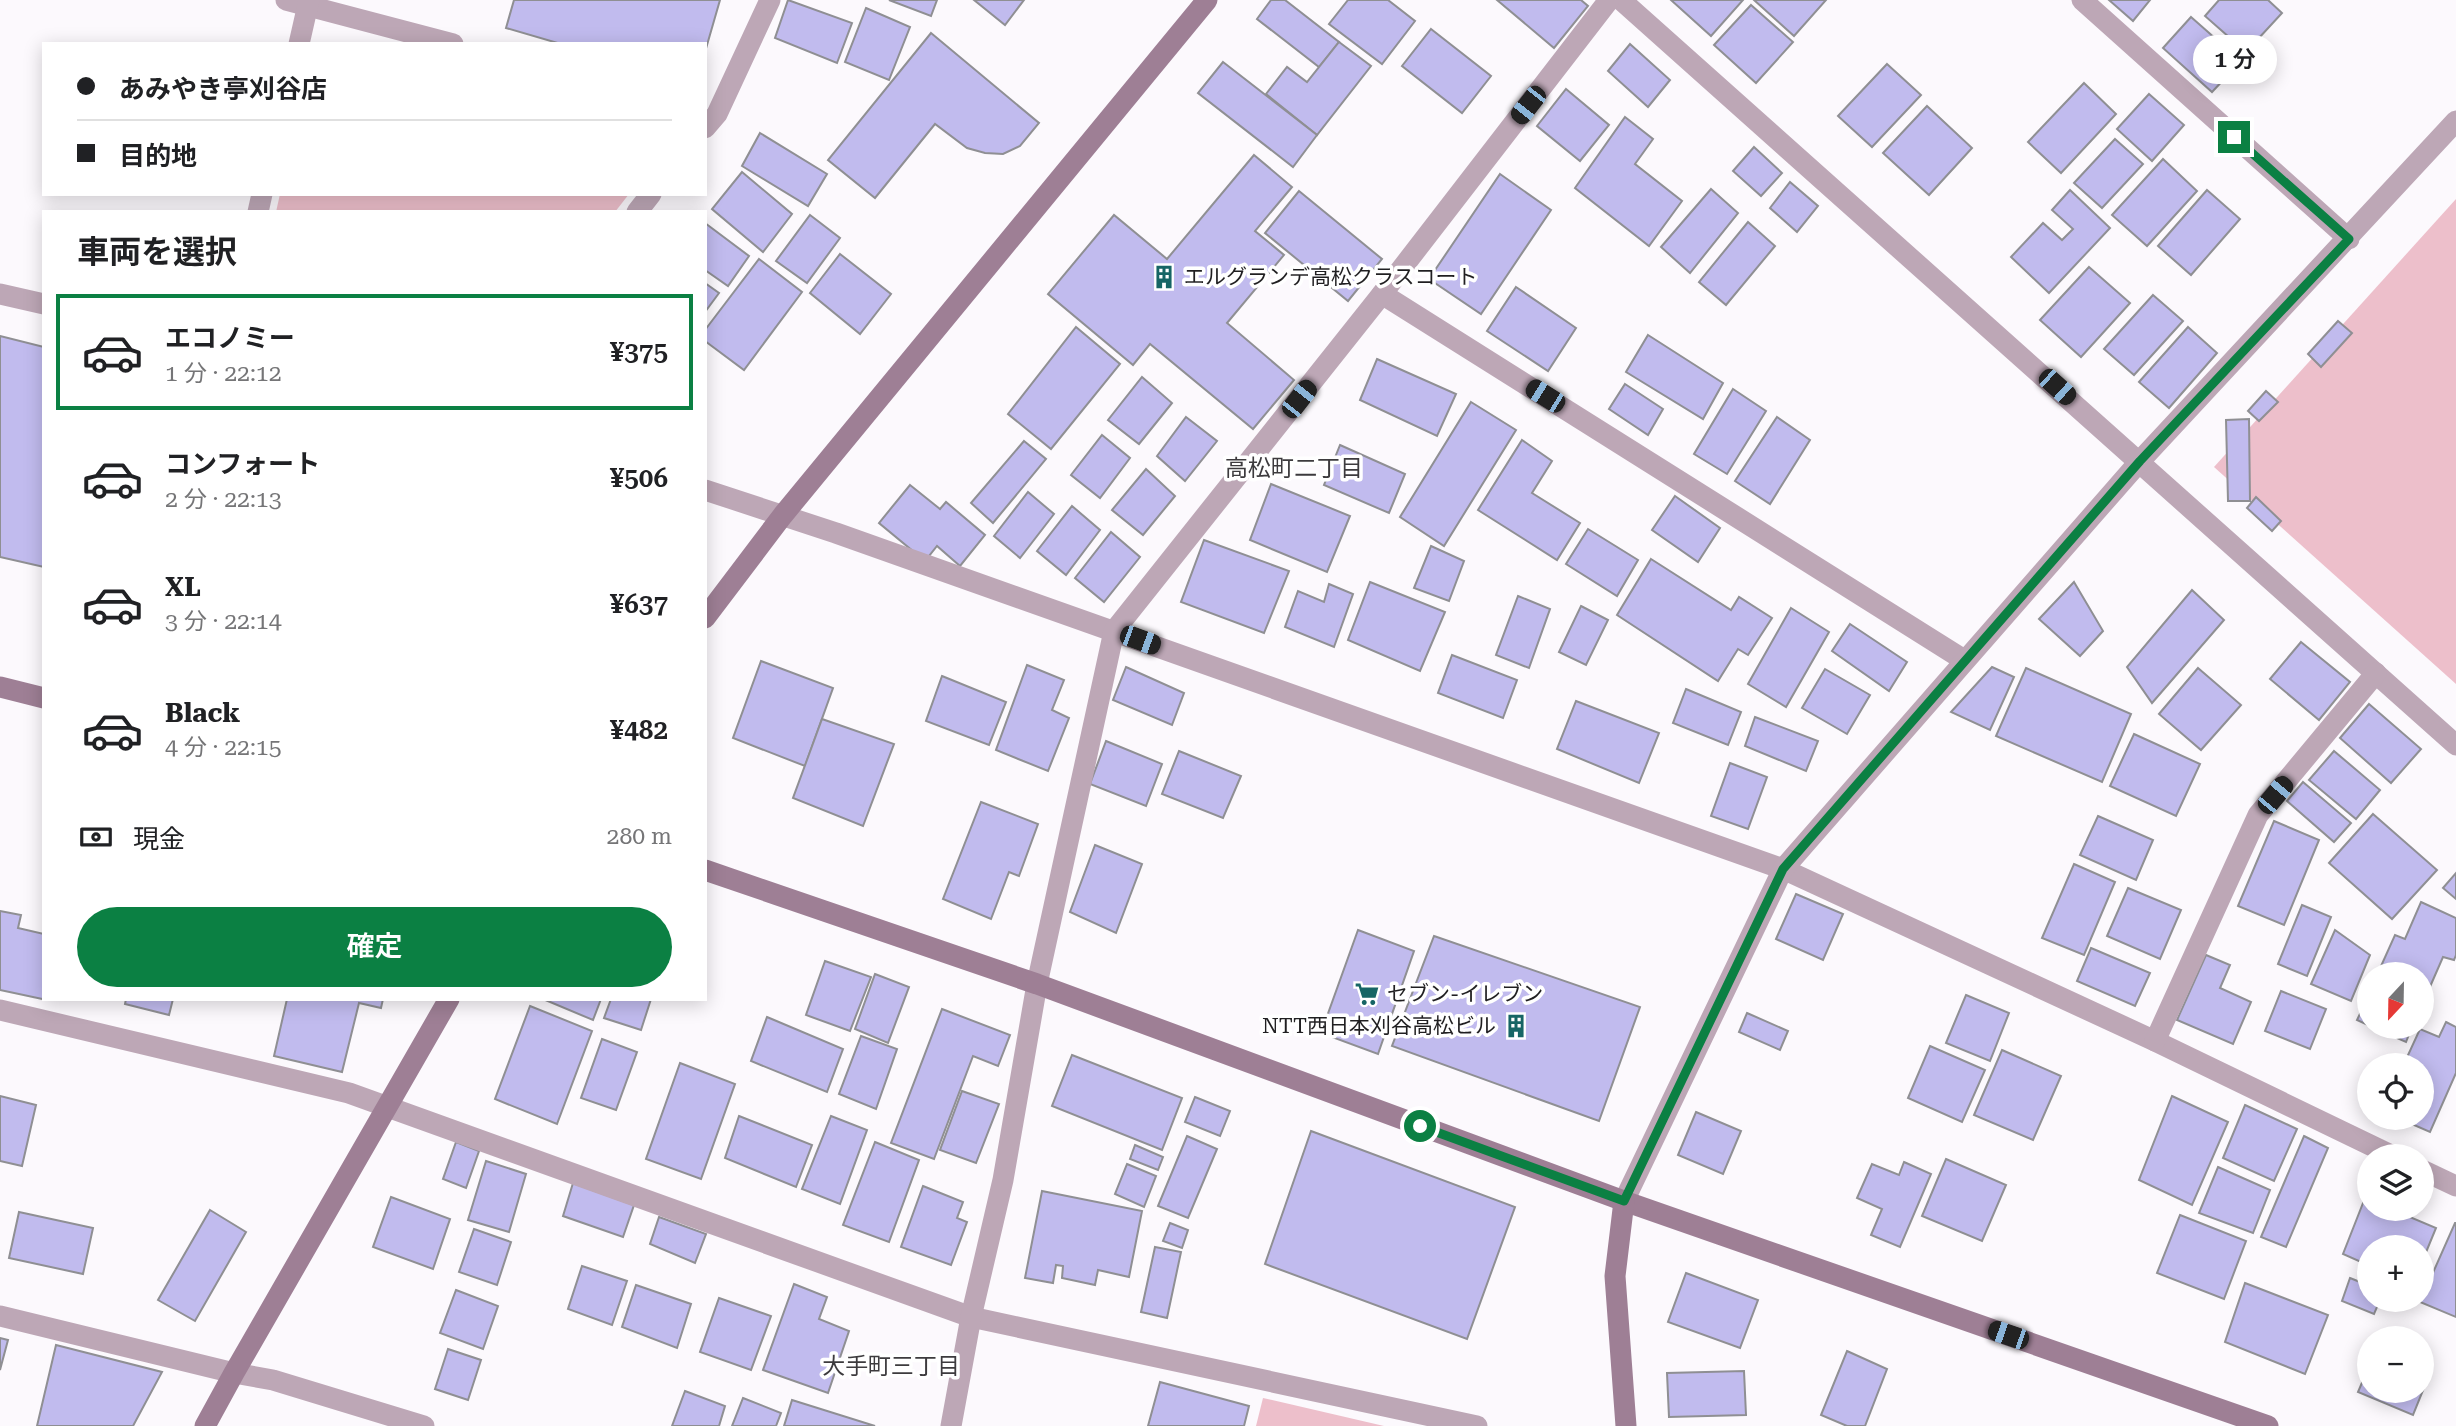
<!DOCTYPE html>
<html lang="ja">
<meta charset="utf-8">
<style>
body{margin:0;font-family:"Roboto Serif","Noto Sans JP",serif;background:#f6f6f6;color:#202124;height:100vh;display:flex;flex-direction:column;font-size:26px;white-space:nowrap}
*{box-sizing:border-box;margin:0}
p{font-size:23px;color:#757577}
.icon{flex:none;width:38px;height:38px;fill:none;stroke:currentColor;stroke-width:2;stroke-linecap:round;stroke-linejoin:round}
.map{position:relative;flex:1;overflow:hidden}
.details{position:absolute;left:42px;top:210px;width:665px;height:791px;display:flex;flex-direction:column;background:#fff;border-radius:0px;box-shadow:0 4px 18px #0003}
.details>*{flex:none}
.banner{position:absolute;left:42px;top:42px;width:665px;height:154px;border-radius:0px;box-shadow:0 4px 18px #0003;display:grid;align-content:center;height:154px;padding:0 35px;background:#fff}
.needle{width:46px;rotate:202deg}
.tools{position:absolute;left:2357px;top:962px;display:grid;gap:14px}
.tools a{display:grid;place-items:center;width:77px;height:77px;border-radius:50%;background:#fff;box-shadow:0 4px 18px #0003;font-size:35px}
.end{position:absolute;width:32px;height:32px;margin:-16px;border:9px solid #0b8043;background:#fff;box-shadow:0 0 0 4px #fff}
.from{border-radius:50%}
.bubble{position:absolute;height:49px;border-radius:24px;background:#fff;box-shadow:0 4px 18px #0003;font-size:23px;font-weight:600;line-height:49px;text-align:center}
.car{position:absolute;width:21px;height:42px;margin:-21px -10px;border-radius:9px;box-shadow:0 0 5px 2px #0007;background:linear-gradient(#222 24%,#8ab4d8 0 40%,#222 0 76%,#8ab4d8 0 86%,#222 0)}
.banner b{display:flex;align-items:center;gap:24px;height:66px;font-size:26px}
.banner b+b{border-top:2px solid #e0e0e0}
.banner i{width:18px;height:18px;background:#202124}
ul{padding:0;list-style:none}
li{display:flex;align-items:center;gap:21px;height:116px;margin:0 14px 10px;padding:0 21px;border:4px solid transparent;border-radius:0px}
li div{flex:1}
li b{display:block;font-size:26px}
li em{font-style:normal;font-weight:600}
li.on{border-color:#0b8043}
li>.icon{width:63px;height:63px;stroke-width:1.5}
h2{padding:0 35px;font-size:32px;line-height:84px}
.pay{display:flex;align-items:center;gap:18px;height:77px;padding:0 35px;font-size:26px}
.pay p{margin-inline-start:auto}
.button{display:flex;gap:14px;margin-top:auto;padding:14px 35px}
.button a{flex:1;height:80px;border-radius:42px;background:#0b8043;color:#fff;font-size:28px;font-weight:600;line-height:80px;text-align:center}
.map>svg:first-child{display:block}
.green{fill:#edbfcb}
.building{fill:#c1bbee;stroke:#8f8f93;stroke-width:2}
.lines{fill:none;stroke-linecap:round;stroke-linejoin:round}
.street{stroke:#bda7b6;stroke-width:21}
.secondary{stroke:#9e7f95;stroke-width:21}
.route{stroke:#0b8043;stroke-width:9}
.labels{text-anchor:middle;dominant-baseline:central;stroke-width:7;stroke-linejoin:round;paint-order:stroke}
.poi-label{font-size:21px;fill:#201f21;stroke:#fff;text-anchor:start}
.neighbourhood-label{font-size:23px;fill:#3d3b3e;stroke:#fff}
</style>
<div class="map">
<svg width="2456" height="1426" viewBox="0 0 2456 1426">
<rect width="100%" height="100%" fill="#fcf9fd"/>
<g class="green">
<path d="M280,194H629L615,212H276Z"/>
<path d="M2456,199V684L2214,467Z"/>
<path d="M1263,1398L1384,1426H1256Z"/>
</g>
<g class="building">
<path d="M514,0H720L705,52V44H561L506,28Z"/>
<path d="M788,0L852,23L837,63L775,38Z"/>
<path d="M889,0H937L931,16Z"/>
<path d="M974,0H1024L1005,25Z"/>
<path d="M1271,0H1285L1339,42L1319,67L1257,19Z"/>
<path d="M1348,0H1388L1415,21L1382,64L1329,24Z"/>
<path d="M1497,0H1581L1588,6L1554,48Z"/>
<path d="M1671,0H1743L1711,36Z"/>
<path d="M1754,0H1826L1794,36Z"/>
<path d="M2109,0H2150L2133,21Z"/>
<path d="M2219,0H2268L2282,13L2246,52L2205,16Z"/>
<path d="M1751,5L1793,42L1756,83L1714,45Z"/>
<path d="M866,8L910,27L889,80L845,62Z"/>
<path d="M2191,17L2241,61L2212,92L2163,48Z"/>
<path d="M1431,29L1491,76L1462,113L1402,66Z"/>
<path d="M931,33L1039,123L1020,146L1003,154L985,153L967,148L935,124L875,198L828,160Z"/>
<path d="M1339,42L1371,66L1317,135L1266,94L1287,67L1307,82Z"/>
<path d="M1630,44L1670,80L1648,107L1608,71Z"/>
<path d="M1223,62L1317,135L1293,167L1198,93Z"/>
<path d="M1887,64L1921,95L1872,147L1838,116Z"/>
<path d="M2084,83L2116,114L2061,173L2028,142Z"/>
<path d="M1566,89L1609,125L1580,161L1537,126Z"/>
<path d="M2149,94L2184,125L2152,161L2117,129Z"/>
<path d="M1927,106L1972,148L1929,195L1883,153Z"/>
<path d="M1625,117L1653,139L1635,164L1682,201L1649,246L1575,188Z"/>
<path d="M760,133L827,174L808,206L742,166Z"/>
<path d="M2115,139L2143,164L2102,208L2074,183Z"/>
<path d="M1754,147L1782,173L1761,196L1733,171Z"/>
<path d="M1254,155L1292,187L1255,231L1284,255L1227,323L1294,380L1253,429L1150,344L1133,365L1048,294L1114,215L1167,259Z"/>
<path d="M2163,159L2197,191L2147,246L2112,215Z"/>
<path d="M742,172L792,214L763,252L712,209Z"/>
<path d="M1500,174L1551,210L1481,314L1429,279Z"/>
<path d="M1790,182L1818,206L1797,232L1770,208Z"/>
<path d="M1711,189L1738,213L1690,273L1661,247Z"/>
<path d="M2070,190L2110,228L2049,293L2011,257L2043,223L2062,240L2073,229L2052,210Z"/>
<path d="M2207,190L2240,219L2191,275L2158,246Z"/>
<path d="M1299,191L1382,259L1348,301L1265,233Z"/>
<path d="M810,215L840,238L807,283L776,261Z"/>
<path d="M1748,222L1775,246L1726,305L1699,282Z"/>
<path d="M705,223L749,256L728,286L705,270Z"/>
<path d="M840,254L891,294L860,334L810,293Z"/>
<path d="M759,259L802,292L744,370L705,341V330Z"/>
<path d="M2089,267L2130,303L2081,357L2040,320Z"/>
<path d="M705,283L719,293L705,312Z"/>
<path d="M1516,287L1576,328L1548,371L1487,331Z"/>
<path d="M2153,295L2183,321L2134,375L2104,349Z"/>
<path d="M2338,321L2352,333L2321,367L2308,354Z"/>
<path d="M1076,327L1120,364L1051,449L1008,414Z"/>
<path d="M2188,327L2217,353L2169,408L2139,382Z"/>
<path d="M1648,335L1723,383L1703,419L1626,372Z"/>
<path d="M0,336L44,347V567L0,557Z"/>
<path d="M1377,359L1456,394L1437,436L1360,400Z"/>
<path d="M1142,377L1172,403L1139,444L1108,420Z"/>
<path d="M1625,384L1663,409L1648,435L1609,409Z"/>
<path d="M1733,389L1766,411L1727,474L1694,454Z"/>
<path d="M2266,391L2278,402L2259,421L2248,411Z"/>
<path d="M1471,402L1516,430L1444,546L1400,517Z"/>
<path d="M1186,417L1217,441L1185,481L1157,456Z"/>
<path d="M1777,417L1810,440L1770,504L1735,481Z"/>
<path d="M2249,419L2250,501H2228L2226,420Z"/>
<path d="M1102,435L1130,458L1100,498L1071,475Z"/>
<path d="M1522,440L1552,461L1532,493L1580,523L1557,560L1478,510Z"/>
<path d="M1024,441L1046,459L993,523L971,503Z"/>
<path d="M1340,445L1405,474L1389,513L1324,485Z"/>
<path d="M1146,469L1175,496L1143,535L1112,510Z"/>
<path d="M1271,484L1350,516L1327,572L1250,540Z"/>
<path d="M910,485L940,509L946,502L985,535L960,566L937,546L925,561L879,523Z"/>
<path d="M1028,492L1054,514L1020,558L994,536Z"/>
<path d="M1675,496L1720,528L1698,562L1652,530Z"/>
<path d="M2256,497L2281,521L2272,531L2247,508Z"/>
<path d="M1072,506L1100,530L1066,575L1037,551Z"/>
<path d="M1588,529L1638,560L1617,596L1566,564Z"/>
<path d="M1111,532L1140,557L1104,602L1075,578Z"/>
<path d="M1204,540L1289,571L1264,633L1181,602Z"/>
<path d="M1431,546L1464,561L1449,601L1414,588Z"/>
<path d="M1651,559L1731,610L1739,597L1772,618L1748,655L1738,649L1718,681L1617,615Z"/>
<path d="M1370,582L1445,612L1420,671L1348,640Z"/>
<path d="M2074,582L2103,631L2080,656L2039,619Z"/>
<path d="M1329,584L1353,594L1334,647L1285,627L1298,591L1324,602Z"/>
<path d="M2192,590L2224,620L2152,703L2127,667Z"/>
<path d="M1518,596L1550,609L1529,668L1496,655Z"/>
<path d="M1581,606L1608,620L1586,665L1559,652Z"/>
<path d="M1791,608L1829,632L1786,707L1748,684Z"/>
<path d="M1850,624L1907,662L1889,691L1832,651Z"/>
<path d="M2301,642L2350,682L2319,720L2270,679Z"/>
<path d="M1452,655L1517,680L1503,718L1438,693Z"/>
<path d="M761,661L833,688L805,766L733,738Z"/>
<path d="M1027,665L1064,680L1052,710L1069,718L1048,771L996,750Z"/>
<path d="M1126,667L1184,693L1172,725L1113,700Z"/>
<path d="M1992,667L2014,677L1990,730L1951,712Z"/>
<path d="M2026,668L2131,714L2102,782L1996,736Z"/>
<path d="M2198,668L2241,705L2201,750L2159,714Z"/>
<path d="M1825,669L1870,695L1847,734L1802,708Z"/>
<path d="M942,676L1006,702L989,745L926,721Z"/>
<path d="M1686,689L1741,712L1728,745L1673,723Z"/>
<path d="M1576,701L1659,733L1639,783L1557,749Z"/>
<path d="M2369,704L2421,749L2391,783L2340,738Z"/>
<path d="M1755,717L1818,741L1806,771L1745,746Z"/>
<path d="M822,719L894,744L863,826L793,798Z"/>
<path d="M2134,734L2200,764L2176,816L2110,786Z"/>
<path d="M1106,741L1162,764L1146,806L1090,784Z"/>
<path d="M1179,751L1241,776L1223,818L1162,794Z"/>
<path d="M2334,751L2380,790L2356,819L2309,780Z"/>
<path d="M1730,763L1767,777L1748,829L1711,816Z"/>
<path d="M2303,782L2351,823L2334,842L2287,801Z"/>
<path d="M981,802L1038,824L1019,876L1009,872L991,919L943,899Z"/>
<path d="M2373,814L2437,870L2392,919L2329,863Z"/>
<path d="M2098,816L2153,840L2136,880L2080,855Z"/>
<path d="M2274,821L2319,840L2284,925L2238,906Z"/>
<path d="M1095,845L1142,864L1116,933L1070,912Z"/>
<path d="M2074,864L2115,882L2084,955L2042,938Z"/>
<path d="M2456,873V899L2443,888Z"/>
<path d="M2128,888L2181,910L2160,959L2107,936Z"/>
<path d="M1796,894L1843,914L1823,960L1776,939Z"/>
<path d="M2421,902L2456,918V955L2454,960L2443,957L2422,1005V975H2377L2395,935L2405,939Z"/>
<path d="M2302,905L2331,917L2307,976L2278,964Z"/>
<path d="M0,911L21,915L18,928L44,934V999L47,1000L0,990Z"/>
<path d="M1358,930L1414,951L1378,1054L1321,1033Z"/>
<path d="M2335,930L2370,955L2351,1001L2311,984Z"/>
<path d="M1434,936L1640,1007L1599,1121L1392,1046Z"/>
<path d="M2091,948L2150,973L2135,1006L2077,981Z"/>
<path d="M2206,955L2230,965L2220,988L2251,1002L2233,1044L2177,1020Z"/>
<path d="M825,961L871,977L850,1031L806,1015Z"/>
<path d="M875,974L909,987L888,1043L855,1029Z"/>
<path d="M2281,991L2326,1009L2310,1049L2265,1031Z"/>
<path d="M2370,993V1026L2357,1020Z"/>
<path d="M1966,995L2009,1013L1990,1061L1946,1043Z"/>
<path d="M126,999H173L169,1015L125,1004Z"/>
<path d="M287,999H383L381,1008L359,1003L342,1072L274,1056Z"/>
<path d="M543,999H601L593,1020Z"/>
<path d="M611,999H651L641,1030L604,1018Z"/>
<path d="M530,1006L592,1031L557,1124L495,1099Z"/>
<path d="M942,1009L1010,1035L998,1066L973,1056L934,1159L891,1143Z"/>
<path d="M1747,1013L1788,1031L1780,1050L1739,1032Z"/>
<path d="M767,1017L843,1049L827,1092L751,1061Z"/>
<path d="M2446,1022L2456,1027V1073L2430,1132L2398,1118H2422V1066H2403L2420,1029L2439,1037Z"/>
<path d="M2372,1027H2412L2406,1042Z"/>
<path d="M861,1036L897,1049L876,1109L839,1094Z"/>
<path d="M602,1039L637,1052L616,1110L581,1098Z"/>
<path d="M1930,1046L1985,1070L1962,1122L1908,1098Z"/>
<path d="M2002,1050L2061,1076L2033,1140L1974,1115Z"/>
<path d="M1072,1055L1182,1098L1162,1150L1052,1106Z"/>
<path d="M680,1063L735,1084L701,1179L646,1159Z"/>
<path d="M962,1091L999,1104L976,1163L940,1150Z"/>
<path d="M0,1096L36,1105L22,1166L0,1161Z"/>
<path d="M2172,1096L2228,1122L2192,1205L2139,1180Z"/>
<path d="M1195,1097L1230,1111L1220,1136L1185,1122Z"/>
<path d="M2245,1105L2297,1129L2274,1181L2223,1158Z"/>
<path d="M1696,1112L1741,1131L1723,1174L1678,1155Z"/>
<path d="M739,1116L812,1145L796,1187L725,1158Z"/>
<path d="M831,1116L867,1130L840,1204L802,1189Z"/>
<path d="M1311,1131L1515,1207L1467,1339L1265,1264Z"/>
<path d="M1187,1136L1217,1149L1188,1218L1158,1206Z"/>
<path d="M2304,1136L2328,1148L2286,1247L2261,1237Z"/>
<path d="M456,1142L479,1151L466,1188L443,1179Z"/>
<path d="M875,1142L919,1160L889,1242L843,1225Z"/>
<path d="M1135,1145L1163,1157L1158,1170L1130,1159Z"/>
<path d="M1946,1159L2006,1185L1982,1241L1922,1216Z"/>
<path d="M486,1161L526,1174L509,1232L468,1220Z"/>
<path d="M1904,1162L1931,1174L1900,1247L1871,1235L1882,1209L1857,1198L1872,1164L1899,1175Z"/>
<path d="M1127,1164L1156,1176L1144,1207L1115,1194Z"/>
<path d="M2218,1167L2270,1190L2253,1233L2199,1213Z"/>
<path d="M573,1183L634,1205L623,1237L563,1216Z"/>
<path d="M923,1186L963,1202L957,1218L967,1222L951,1265L901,1247Z"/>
<path d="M1042,1191L1142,1211L1129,1277L1098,1270L1095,1285L1062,1278L1063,1266L1056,1265L1053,1283L1025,1278Z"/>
<path d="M391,1197L450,1219L433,1269L373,1247Z"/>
<path d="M2365,1198L2370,1200V1209H2391L2436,1228L2422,1262V1248H2370V1266L2343,1254Z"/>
<path d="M210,1210L246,1232L195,1321L158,1300Z"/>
<path d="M19,1212L93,1228L83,1274L9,1258Z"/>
<path d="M2180,1215L2246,1241L2224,1299L2157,1273Z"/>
<path d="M659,1217L706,1234L695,1263L650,1244Z"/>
<path d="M1170,1223L1188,1230L1182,1248L1163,1241Z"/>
<path d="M2455,1223H2456V1317L2420,1302Z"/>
<path d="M474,1229L511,1242L497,1285L459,1272Z"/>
<path d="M1155,1247L1181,1252L1167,1318L1141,1312Z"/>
<path d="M582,1266L627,1281L612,1325L568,1309Z"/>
<path d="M1686,1273L1758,1300L1740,1348L1668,1322Z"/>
<path d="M2350,1278L2370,1286V1300H2380L2374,1314L2342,1301Z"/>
<path d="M2245,1283L2328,1315L2305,1374L2225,1342Z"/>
<path d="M794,1284L827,1297L819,1319L849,1331L828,1393L763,1370Z"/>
<path d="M636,1285L691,1304L677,1348L622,1327Z"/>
<path d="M456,1290L498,1306L483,1349L440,1333Z"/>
<path d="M719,1298L771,1316L751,1370L700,1352Z"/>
<path d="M0,1338L8,1340L0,1370Z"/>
<path d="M56,1345L162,1372L133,1426H37Z"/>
<path d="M448,1349L481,1360L468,1400L435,1389Z"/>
<path d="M1847,1351L1887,1369L1865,1426H1847L1821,1415Z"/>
<path d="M2370,1364V1391H2422V1370L2430,1373L2413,1415L2358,1392Z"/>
<path d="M1744,1371L1746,1415L1669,1417L1667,1373Z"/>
<path d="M1160,1382L1249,1406L1244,1426H1148Z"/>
<path d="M685,1391L725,1406L719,1426H672Z"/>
<path d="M743,1398L781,1413L776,1426H732Z"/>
<path d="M792,1400L875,1426H784Z"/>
</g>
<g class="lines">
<g class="street">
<path d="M286,0L453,44"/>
<path d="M1621,0L2456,745"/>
<path d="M2082,0L2349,239"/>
<path d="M299,44L309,0"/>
<path d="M705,128L717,114L770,0"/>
<path d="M258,212L262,194"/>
<path d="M637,212L651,194"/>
<path d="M0,294L44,304"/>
<path d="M1382,294L1964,660"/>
<path d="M705,490L836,533L1783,869L2155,1041L2395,1157"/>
<path d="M0,1010L349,1093L971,1317L1477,1426"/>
<path d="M2155,1041L2258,815L2376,673"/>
<path d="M2422,1170L2456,1186"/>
<path d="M1624,1201L1783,869L2140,461L2456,121"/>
<path d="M0,1316L234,1373L273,1380L424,1426"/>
<path d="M951,1426L971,1317L1003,1180L1037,984L1114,631L1382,294L1609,0"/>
</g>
<g class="secondary">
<path d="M705,618L783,515L1207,0"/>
<path d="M0,687L44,698"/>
<path d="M705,870L1037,984L1624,1201L2268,1426"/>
<path d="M1624,1201L1615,1276L1626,1426"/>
<path d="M205,1426L234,1373L449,999"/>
</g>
</g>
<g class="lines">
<path class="route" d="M1420,1126L1624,1201L1783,869L2140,461L2349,239L2234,137"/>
</g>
<defs>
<g id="building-bare" transform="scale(1.89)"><path d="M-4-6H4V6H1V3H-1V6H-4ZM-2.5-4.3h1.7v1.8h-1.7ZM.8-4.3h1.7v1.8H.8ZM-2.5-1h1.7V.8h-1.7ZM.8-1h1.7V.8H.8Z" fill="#166565" stroke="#fff" stroke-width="2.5" paint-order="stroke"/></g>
<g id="supermarket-bare" transform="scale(1.89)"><path d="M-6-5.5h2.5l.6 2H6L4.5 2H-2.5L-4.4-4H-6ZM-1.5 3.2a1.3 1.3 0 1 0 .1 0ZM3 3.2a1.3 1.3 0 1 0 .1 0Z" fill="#166565" stroke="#fff" stroke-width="2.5" paint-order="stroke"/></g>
</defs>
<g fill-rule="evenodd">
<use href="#building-bare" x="1164" y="277"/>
<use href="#supermarket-bare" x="1367" y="994"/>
<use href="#building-bare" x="1516" y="1026"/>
</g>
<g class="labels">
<g class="poi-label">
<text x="1184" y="277">エルグランデ高松クラスコート</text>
<text x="1387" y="994">セブン-イレブン</text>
<text x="1496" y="1026" text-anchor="end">NTT西日本刈谷高松ビル</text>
</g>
<g class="neighbourhood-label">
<text x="1294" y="468">高松町二丁目</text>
<text x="891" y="1366">大手町三丁目</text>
</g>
</g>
</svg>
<div class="tools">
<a><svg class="needle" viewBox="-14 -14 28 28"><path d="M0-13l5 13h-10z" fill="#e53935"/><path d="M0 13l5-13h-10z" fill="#757577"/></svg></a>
<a><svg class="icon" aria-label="locate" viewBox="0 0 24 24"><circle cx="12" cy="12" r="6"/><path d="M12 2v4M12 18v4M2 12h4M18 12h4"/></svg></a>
<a><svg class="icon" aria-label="layers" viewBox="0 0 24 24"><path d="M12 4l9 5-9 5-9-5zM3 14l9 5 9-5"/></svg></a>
<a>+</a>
<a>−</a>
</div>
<i class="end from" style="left:1420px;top:1126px"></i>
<i class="end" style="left:2234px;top:137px"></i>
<div class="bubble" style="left:2193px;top:35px;width:84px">1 分</div>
<i class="car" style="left:1528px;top:105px;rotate:218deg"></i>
<i class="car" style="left:2057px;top:387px;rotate:132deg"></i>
<i class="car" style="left:1545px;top:396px;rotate:302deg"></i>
<i class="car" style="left:1299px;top:399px;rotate:38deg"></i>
<i class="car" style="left:1140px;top:640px;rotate:110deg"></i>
<i class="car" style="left:2275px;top:795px;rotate:40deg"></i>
<i class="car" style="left:2008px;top:1335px;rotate:289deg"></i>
<div class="banner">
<b><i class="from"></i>あみやき亭刈谷店</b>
<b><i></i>目的地</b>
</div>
<section class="details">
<h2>車両を選択</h2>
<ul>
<li class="on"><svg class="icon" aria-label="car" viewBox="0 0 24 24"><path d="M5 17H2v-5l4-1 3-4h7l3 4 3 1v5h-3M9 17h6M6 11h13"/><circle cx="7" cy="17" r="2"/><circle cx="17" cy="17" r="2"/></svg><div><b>エコノミー</b><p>1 分 · 22:12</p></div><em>¥375</em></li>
<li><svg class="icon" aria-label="car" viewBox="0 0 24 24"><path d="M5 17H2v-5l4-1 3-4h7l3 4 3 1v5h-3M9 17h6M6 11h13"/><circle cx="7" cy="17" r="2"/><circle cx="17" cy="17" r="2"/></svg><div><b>コンフォート</b><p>2 分 · 22:13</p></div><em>¥506</em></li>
<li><svg class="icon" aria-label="car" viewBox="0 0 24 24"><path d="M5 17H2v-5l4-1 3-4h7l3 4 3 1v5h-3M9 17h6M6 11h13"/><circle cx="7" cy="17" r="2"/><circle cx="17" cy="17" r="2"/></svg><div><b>XL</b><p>3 分 · 22:14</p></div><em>¥637</em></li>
<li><svg class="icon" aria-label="car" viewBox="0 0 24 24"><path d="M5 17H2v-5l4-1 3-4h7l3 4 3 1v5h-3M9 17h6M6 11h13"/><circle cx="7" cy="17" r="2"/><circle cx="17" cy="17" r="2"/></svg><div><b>Black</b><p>4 分 · 22:15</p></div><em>¥482</em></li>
</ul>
<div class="pay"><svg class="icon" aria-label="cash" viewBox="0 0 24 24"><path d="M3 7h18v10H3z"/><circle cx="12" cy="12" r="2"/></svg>現金<p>280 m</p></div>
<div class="button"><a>確定</a></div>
</section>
</div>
